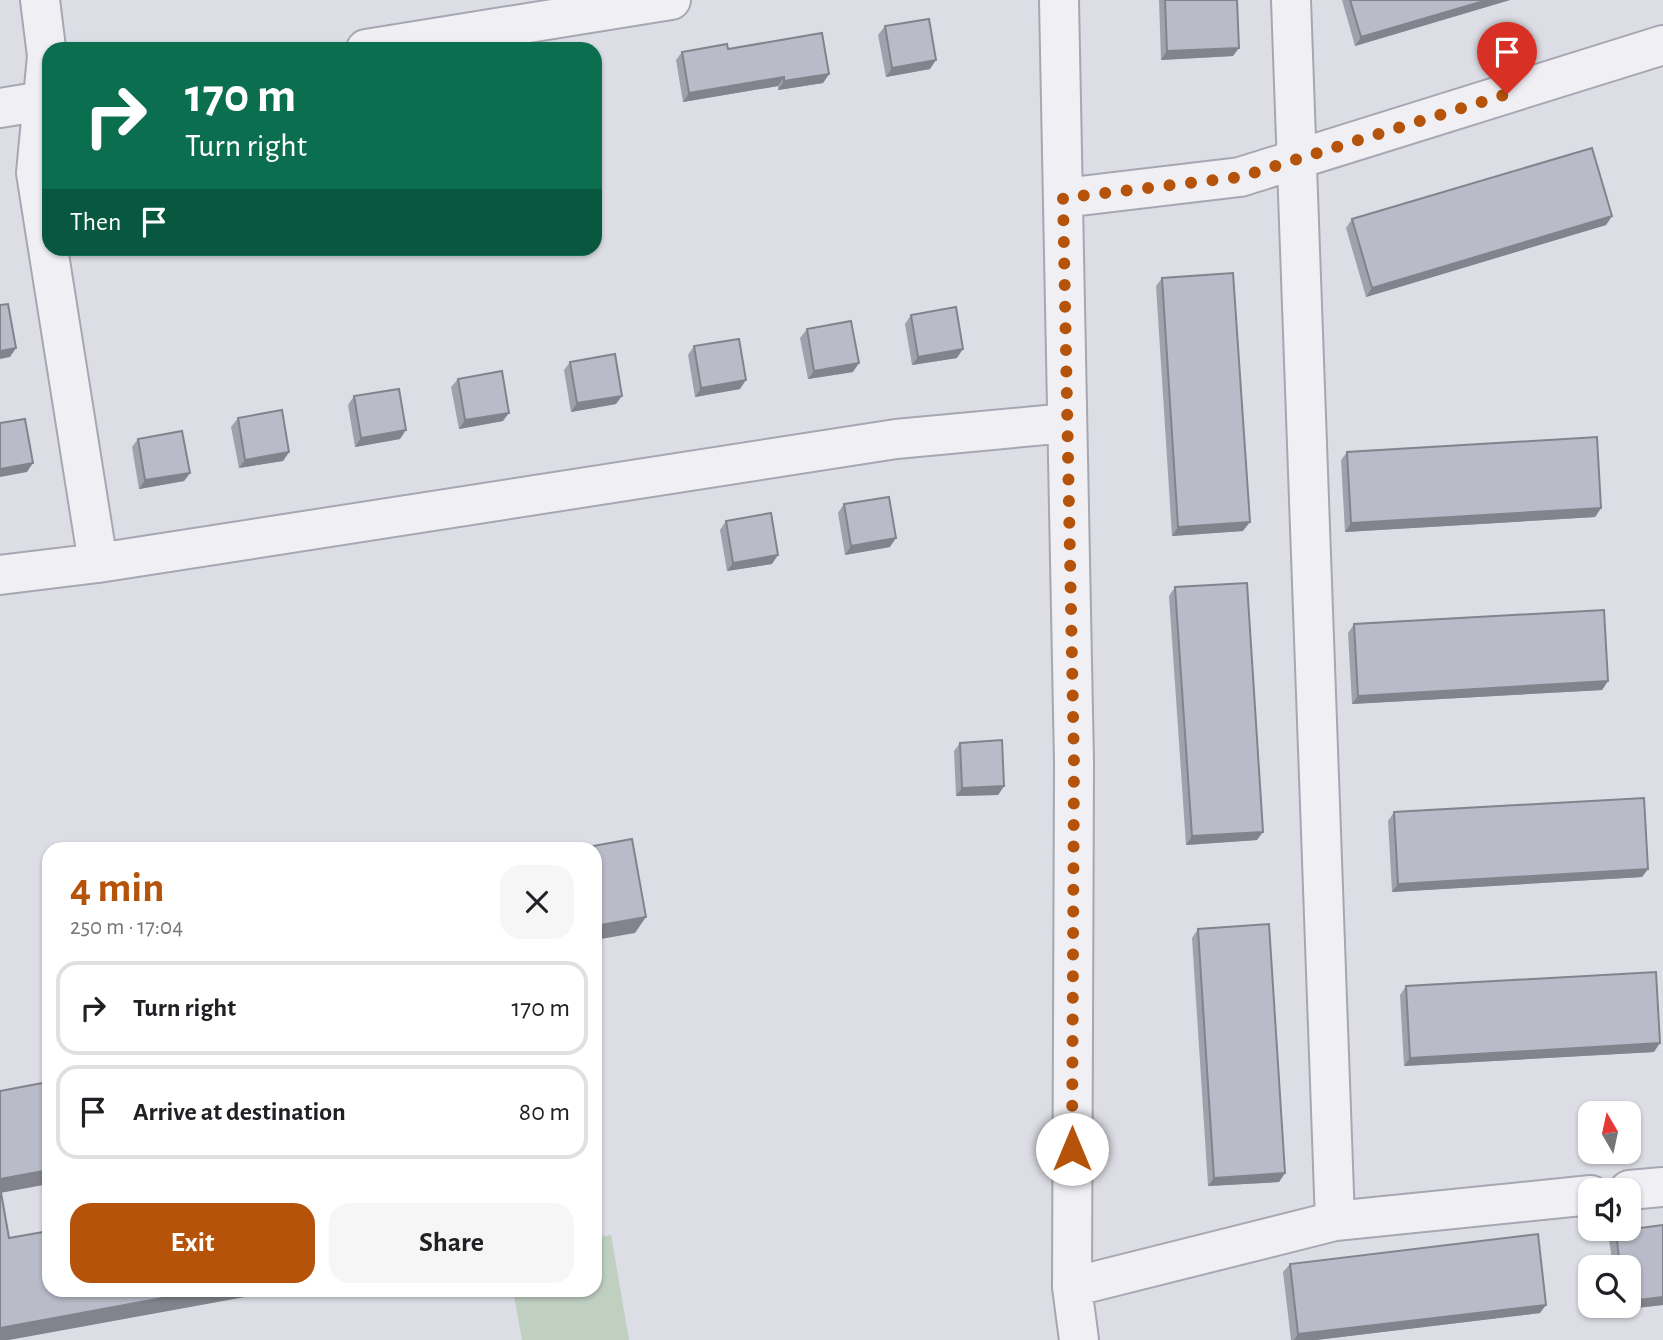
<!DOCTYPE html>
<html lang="en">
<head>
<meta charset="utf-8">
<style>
	:root { --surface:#fff; --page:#f6f6f6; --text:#202124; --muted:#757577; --line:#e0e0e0; --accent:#b45309 }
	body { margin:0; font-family:"Alegreya Sans",sans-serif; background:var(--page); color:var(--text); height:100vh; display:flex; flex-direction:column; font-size:26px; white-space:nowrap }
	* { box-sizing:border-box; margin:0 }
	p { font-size:23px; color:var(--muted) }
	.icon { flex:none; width:38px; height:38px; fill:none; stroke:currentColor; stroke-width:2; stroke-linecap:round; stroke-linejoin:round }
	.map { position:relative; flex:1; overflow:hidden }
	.drawer { position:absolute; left:42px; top:842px; width:560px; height:455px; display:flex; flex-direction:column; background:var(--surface); border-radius:21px; box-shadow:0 2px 5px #0004 }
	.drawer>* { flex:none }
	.top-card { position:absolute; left:42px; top:42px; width:560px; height:214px; border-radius:21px; box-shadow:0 2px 5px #0004; background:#0b6e4f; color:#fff; overflow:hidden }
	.needle { width:46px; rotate:351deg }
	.tools { position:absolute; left:1578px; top:1101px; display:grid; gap:14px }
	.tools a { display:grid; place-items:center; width:63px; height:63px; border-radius:14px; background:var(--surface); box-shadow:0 2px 5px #0004; font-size:35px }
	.pin { position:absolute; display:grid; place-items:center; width:60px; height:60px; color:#fff; margin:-72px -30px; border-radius:50% 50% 50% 0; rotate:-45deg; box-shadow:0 0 7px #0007 }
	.pin .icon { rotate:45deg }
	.me { position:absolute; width:77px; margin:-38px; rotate:0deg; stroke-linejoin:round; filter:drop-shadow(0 0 5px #0008) }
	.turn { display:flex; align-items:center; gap:24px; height:147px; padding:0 28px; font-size:32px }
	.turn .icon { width:91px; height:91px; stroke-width:2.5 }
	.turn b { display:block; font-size:49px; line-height:60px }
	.then { display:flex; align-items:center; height:66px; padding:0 28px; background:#0003; gap:14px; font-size:26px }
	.round { display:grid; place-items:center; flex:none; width:74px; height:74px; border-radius:21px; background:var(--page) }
	.headline { display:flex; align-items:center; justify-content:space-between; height:119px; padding:0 28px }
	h1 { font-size:42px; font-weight:700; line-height:52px; color:var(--accent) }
	.action { display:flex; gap:14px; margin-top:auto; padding:14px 28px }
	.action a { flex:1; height:80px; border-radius:21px; background:var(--accent); color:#fff; font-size:28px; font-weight:700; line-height:80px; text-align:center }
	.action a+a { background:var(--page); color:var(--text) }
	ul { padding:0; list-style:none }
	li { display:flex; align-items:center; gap:21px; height:94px; margin:0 14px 10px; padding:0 14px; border:4px solid var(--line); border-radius:21px }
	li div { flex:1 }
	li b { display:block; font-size:26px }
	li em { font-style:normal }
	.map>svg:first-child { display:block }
</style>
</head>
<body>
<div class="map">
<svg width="1663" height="1340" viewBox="0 0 1663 1340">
	<rect width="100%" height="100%" fill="#dddde5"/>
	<path fill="#bfcfc0" d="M 611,1235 L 629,1340 L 522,1340 L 513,1290 L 595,1290 L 595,1238 Z"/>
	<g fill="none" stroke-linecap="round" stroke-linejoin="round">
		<defs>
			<path id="minor" d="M 40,0 L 47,56 L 36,173 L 98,563
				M 1059,0 L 1074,763 L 1072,1287 L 1079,1340
				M 1291,0 L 1335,1221
				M 366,49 L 671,0
				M 0,108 L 49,100
				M 1063,198 L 1240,177 L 1663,45
				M 0,575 L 98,563 L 896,439 L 1067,423
				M 1629,1190 L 1663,1187
				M 1072,1287 L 1335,1221 L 1591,1195"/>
		</defs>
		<use href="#minor" stroke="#a7a7b2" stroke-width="42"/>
		<use href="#minor" stroke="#efeff4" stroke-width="38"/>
	</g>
	<path fill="#a0a1ac" d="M 1159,0 L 1237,0 L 1233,56 L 1161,60 Z
		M 1342,0 L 1510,0 L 1355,46 Z
		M 885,26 L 930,69 L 886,77 L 878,35 Z
		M 728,49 L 829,74 L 823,83 L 778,90 L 778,86 L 683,102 L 676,60 L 682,52 Z
		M 1612,216 L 1606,225 L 1366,297 L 1346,228 L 1352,219 Z
		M 1162,278 L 1243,531 L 1172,536 L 1156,286 Z
		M 911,315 L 957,358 L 912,365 L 905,324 Z
		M 807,329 L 853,372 L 808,379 L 800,338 Z
		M 694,346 L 740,389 L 695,397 L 688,355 Z
		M 570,362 L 616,404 L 571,412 L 564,370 Z
		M 458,379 L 503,421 L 459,429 L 451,387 Z
		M 354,396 L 400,439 L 355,447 L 348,405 Z
		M 238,418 L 289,452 L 283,461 L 239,468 L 231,427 Z
		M 138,439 L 190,473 L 184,481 L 139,489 L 132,447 Z
		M 1347,452 L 1601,508 L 1595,517 L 1345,532 L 1341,460 Z
		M 844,504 L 890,547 L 845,555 L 838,513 Z
		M 726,521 L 772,564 L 727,571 L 720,530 Z
		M 1175,587 L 1257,840 L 1186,845 L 1169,596 Z
		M 1354,624 L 1608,681 L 1602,690 L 1352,704 L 1348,633 Z
		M 960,743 L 1004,786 L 998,795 L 956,796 L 954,751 Z
		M 1394,812 L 1648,869 L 1642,877 L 1392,892 L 1388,821 Z
		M 1198,929 L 1285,1173 L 1279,1182 L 1208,1186 L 1192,938 Z
		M 1406,986 L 1654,1052 L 1404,1066 L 1400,995 Z
		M 1663,1225 L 1663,1305 L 1618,1310 L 1617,1306 L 1629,1306 L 1629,1267 L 1613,1267 L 1609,1239 L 1616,1231 Z
		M 1290,1264 L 1540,1313 L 1316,1340 L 1291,1340 L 1283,1272 Z"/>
	<path fill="#82838c" d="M 1487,0 L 1510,0 L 1355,46 L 1361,37 Z
		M 1239,48 L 1233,56 L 1161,60 L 1167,51 Z
		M 936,60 L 930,69 L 886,77 L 892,68 Z
		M 829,74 L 823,83 L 778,90 L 784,81 Z
		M 784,77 L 778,86 L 683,102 L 689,93 Z
		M 1612,216 L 1606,225 L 1366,297 L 1372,288 Z
		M 16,348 L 10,357 L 0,359 L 0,351 Z
		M 963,349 L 957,358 L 912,365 L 918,357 Z
		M 859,363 L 853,372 L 808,379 L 814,371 Z
		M 746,380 L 740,389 L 695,397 L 701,388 Z
		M 622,396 L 616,404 L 571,412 L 577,403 Z
		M 509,413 L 503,421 L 459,429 L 465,420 Z
		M 406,430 L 400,439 L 355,447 L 361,438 Z
		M 289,452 L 283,461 L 239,468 L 245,460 Z
		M 33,463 L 27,472 L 0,477 L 0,469 Z
		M 190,473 L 184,481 L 139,489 L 145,480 Z
		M 1601,508 L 1595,517 L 1345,532 L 1351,523 Z
		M 1250,522 L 1243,531 L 1172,536 L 1178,527 Z
		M 896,538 L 890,547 L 845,555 L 851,546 Z
		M 778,555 L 772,564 L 727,571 L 733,563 Z
		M 1608,681 L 1602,690 L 1352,704 L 1358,696 Z
		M 1004,786 L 998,795 L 956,796 L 962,788 Z
		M 1263,832 L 1257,840 L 1186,845 L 1192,836 Z
		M 1648,869 L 1642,877 L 1392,892 L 1398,884 Z
		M 646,917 L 635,933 L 595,940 L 595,926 Z
		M 1660,1043 L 1654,1052 L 1404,1066 L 1410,1058 Z
		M 49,1170 L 49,1184 L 0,1193 L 0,1179 Z
		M 1285,1173 L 1279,1182 L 1208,1186 L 1214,1178 Z
		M 206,1290 L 284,1290 L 9,1340 L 0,1340 L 0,1328 Z
		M 1663,1297 L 1663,1305 L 1618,1310 L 1621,1306 L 1629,1306 L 1629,1301 Z
		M 1546,1305 L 1540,1313 L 1316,1340 L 1294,1340 L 1298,1334 Z"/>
	<path fill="#babbc8" stroke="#82838c" stroke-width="2" d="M 1165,0 L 1237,0 L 1239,48 L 1167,51 Z
		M 1350,0 L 1487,0 L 1361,37 Z
		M 929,19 L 936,60 L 892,68 L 885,26 Z
		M 822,33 L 829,74 L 784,81 L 784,77 L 689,93 L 682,52 L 727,44 L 728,49 Z
		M 595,84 L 598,104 L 595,105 Z
		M 1592,148 L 1612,216 L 1372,288 L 1352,219 Z
		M 1233,273 L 1250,522 L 1178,527 L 1162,278 Z
		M 8,304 L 16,348 L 0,351 L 0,305 Z
		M 956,307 L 963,349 L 918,357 L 911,315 Z
		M 851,321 L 859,363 L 814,371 L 807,329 Z
		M 739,339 L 746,380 L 701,388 L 694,346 Z
		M 615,354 L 622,396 L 577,403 L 570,362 Z
		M 502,371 L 509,413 L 465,420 L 458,379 Z
		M 399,389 L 406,430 L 361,438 L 354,396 Z
		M 282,410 L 289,452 L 245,460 L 238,418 Z
		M 25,419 L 33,463 L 0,469 L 0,423 Z
		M 182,431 L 190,473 L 145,480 L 138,439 Z
		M 1597,437 L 1601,508 L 1351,523 L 1347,452 Z
		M 889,497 L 896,538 L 851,546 L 844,504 Z
		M 771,513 L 778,555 L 733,563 L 726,521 Z
		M 1247,583 L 1263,832 L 1192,836 L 1175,587 Z
		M 1604,610 L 1608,681 L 1358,696 L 1354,624 Z
		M 1002,740 L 1004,786 L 962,788 L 960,743 Z
		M 1644,798 L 1648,869 L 1398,884 L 1394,812 Z
		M 632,839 L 646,917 L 595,926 L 595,849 L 577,849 Z
		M 1269,924 L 1285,1173 L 1214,1178 L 1198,929 Z
		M 1656,972 L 1660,1043 L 1410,1058 L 1406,986 Z
		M 48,1082 L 49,1088 L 49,1170 L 0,1179 L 0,1091 Z
		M 0,1187 L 9,1238 L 49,1231 L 49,1290 L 206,1290 L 0,1328 Z
		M 1663,1225 L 1663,1297 L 1629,1301 L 1629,1267 L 1620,1267 L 1616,1231 Z
		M 1538,1234 L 1546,1305 L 1298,1334 L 1290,1264 Z"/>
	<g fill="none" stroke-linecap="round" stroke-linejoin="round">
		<path stroke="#b45309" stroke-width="12" stroke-dasharray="0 21.6" d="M 1072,1149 L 1074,763 L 1063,198 L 1240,177 L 1507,94"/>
	</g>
</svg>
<div class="tools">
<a><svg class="needle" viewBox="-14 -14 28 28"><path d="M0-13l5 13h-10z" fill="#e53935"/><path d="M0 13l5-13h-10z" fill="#757577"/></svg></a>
<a><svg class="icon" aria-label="sound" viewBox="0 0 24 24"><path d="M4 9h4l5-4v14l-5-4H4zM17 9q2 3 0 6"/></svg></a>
<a><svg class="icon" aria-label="search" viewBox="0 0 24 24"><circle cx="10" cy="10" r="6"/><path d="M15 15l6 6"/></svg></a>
</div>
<div class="pin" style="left:1507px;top:94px;background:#d93025"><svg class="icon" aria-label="arrive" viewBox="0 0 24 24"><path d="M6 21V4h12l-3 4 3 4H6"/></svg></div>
<svg class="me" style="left:1072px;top:1149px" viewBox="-20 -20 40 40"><circle r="19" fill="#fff"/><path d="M0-13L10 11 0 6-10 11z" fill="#b45309"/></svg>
<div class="top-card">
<div class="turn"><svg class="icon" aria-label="right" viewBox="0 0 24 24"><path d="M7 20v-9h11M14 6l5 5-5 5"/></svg><div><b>170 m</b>Turn right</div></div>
<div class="then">Then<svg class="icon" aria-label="arrive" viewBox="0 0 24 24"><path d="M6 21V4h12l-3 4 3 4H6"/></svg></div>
</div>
<section class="drawer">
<div class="headline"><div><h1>4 min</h1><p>250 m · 17:04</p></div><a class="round"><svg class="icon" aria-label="close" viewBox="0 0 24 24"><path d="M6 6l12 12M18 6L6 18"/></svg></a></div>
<ul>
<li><svg class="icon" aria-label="right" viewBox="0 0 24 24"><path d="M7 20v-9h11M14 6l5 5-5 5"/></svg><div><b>Turn right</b></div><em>170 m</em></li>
<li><svg class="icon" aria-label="arrive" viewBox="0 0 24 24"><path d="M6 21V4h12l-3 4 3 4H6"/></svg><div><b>Arrive at destination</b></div><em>80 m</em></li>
</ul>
<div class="action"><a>Exit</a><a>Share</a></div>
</section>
</div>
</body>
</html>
